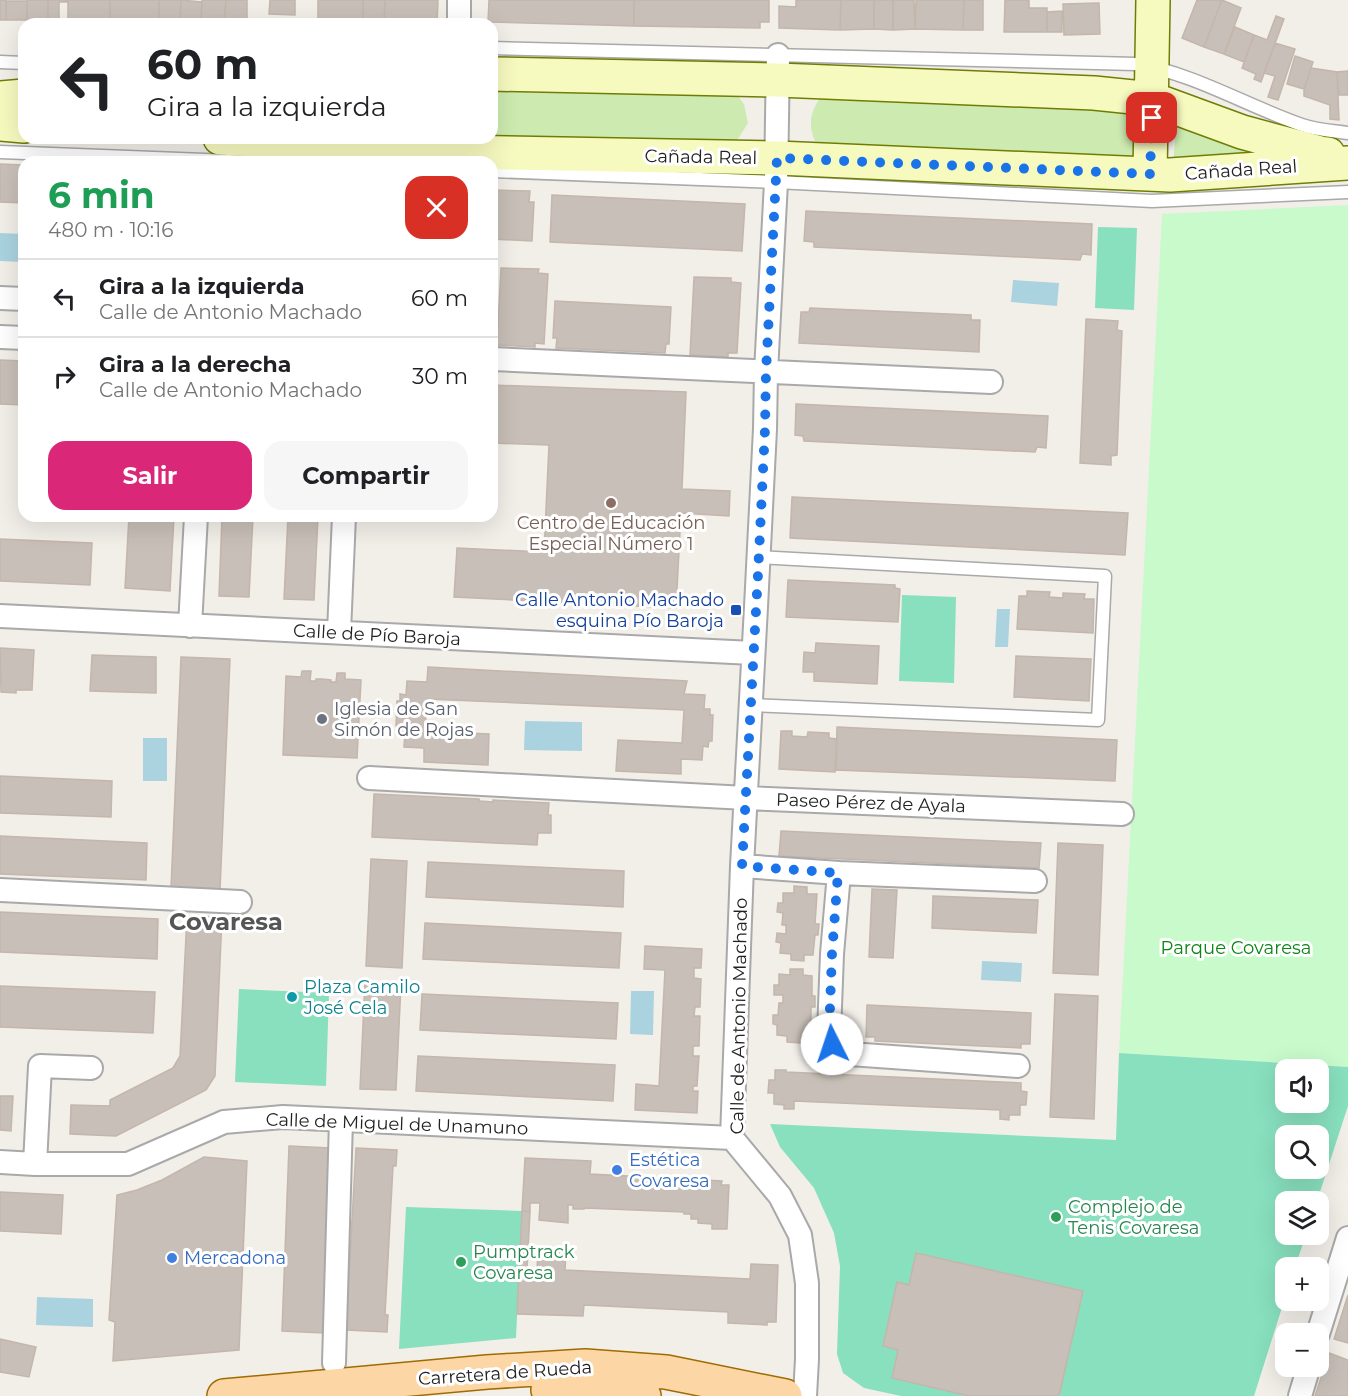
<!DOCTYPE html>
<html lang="es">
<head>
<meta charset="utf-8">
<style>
	:root { --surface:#fff; --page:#f6f6f6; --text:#202124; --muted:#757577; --line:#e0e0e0; --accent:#db2777 }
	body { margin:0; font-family:Montserrat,sans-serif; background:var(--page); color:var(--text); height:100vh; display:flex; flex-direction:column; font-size:22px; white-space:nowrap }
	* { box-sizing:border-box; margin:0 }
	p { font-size:20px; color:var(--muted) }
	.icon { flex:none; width:33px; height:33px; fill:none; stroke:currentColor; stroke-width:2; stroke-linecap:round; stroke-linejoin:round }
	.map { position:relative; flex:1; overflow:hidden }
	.drawer { position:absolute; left:18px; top:156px; width:480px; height:366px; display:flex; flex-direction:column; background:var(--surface); border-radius:18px; box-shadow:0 6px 24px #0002 }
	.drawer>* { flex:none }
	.top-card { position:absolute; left:18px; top:18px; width:480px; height:126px; border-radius:18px; box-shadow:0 6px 24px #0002; background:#fff; color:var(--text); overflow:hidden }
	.tools { position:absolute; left:1275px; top:1059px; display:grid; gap:12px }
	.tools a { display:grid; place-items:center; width:54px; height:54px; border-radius:12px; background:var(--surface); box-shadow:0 6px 24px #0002; font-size:30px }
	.pin { position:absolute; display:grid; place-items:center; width:51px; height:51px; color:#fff; margin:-26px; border-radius:12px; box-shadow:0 3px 9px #0006 }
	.me { position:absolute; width:66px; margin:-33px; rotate:356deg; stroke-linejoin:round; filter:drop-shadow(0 0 4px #0008) }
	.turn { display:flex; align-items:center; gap:21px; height:126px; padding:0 30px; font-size:27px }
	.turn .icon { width:78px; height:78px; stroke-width:2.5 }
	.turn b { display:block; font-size:42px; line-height:51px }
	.round { display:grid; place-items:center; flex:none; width:63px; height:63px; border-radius:18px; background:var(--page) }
	.overview { display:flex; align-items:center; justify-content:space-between; height:102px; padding:0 30px }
	h1 { font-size:36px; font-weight:700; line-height:45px; color:#1e9e55 }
	.button { display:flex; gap:12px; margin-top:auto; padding:12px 30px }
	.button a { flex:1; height:69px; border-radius:18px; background:var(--accent); color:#fff; font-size:24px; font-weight:700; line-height:69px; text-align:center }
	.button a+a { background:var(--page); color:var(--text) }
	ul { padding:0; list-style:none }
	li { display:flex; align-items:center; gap:18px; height:78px; padding:0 30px; border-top:2px solid var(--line) }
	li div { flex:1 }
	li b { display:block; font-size:22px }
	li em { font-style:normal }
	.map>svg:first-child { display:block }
</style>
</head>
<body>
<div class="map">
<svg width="1348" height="1396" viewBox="0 0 1348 1396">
	<rect width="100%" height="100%" fill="#f2efe9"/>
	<path fill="#cdebb0" d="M 492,77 L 737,95 L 744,104 L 748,123 L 738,139 L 730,144 L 492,138 Z
		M 823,95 L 1138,102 L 1136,165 L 820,148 C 806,131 809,110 823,95 Z
		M 1177,114 L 1328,157 L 1173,165 Z"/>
	<path fill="#c8facc" d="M 1348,205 L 1348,1067 L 1119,1053 L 1162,214 Z"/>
	<path fill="#88e0be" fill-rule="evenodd" d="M 1098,227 L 1137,228 L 1134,310 L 1095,308 Z
		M 902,595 L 956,597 L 954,683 L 899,681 Z
		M 239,989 L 329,993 L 326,1086 L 235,1082 Z
		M 1119,1053 L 1348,1067 L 1348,1106 L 1317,1201 L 1286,1202 L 1286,1234 L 1306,1235 L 1295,1267 L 1286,1268 L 1285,1298 L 1254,1396 L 901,1396 L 864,1388 L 843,1373 L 837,1354 L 840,1266 L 834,1233 L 814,1188 L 780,1147 L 770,1124 L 1116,1140 ZM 1286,1070 L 1318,1070 L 1318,1102 L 1286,1102 ZM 1286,1136 L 1318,1136 L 1318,1168 L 1286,1168 Z
		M 406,1207 L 522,1211 L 516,1338 L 399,1349 Z"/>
	<path fill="#aad3df" d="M 0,233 L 24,234 L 24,262 L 0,261 Z
		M 1013,280 L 1059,283 L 1057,306 L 1011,302 Z
		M 997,609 L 1010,609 L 1008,647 L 995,647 Z
		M 525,721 L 582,722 L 582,751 L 524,750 Z
		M 143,738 L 167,738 L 167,781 L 143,781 Z
		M 982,961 L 1022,963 L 1021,982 L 981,980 Z
		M 631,991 L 654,991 L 653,1035 L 630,1034 Z
		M 37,1297 L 93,1299 L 93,1327 L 36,1325 Z"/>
	<path fill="#c7bfb8" stroke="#c4b6ab" stroke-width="1.5" d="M 0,0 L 6,0 L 6,20 L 0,20 Z
		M 27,0 L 48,0 L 48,21 L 27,20 Z
		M 48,0 L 68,0 L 68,2 L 59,2 L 59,21 L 48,21 Z
		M 68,0 L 110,0 L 110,19 L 68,19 Z
		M 110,0 L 159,0 L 159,21 L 110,22 Z
		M 159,0 L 181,0 L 180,22 L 169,22 L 168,24 L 159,24 Z
		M 181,0 L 202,2 L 201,24 L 180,22 Z
		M 202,0 L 226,0 L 224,23 L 201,24 Z
		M 226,0 L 247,0 L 247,23 L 224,24 Z
		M 270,0 L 295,0 L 295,15 L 269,14 Z
		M 318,0 L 363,0 L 363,24 L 318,24 Z
		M 363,0 L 385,0 L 384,24 L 368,24 L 368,22 L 363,21 Z
		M 385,0 L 438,0 L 437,24 L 384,23 Z
		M 489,0 L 634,0 L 634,26 L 488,22 Z
		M 634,0 L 769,0 L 769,22 L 760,22 L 760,28 L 634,26 Z
		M 796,0 L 841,0 L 840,30 L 779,28 L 779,6 L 796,7 Z
		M 841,0 L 874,0 L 874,29 L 840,30 Z
		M 874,0 L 893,0 L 893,30 L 874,29 Z
		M 893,0 L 914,0 L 915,29 L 893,30 Z
		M 916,0 L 964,0 L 963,30 L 915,29 Z
		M 964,0 L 983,0 L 983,30 L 963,30 Z
		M 1005,0 L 1029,0 L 1029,8 L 1047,8 L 1047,32 L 1004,32 Z
		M 1197,0 L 1222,0 L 1204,47 L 1182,38 Z
		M 1222,0 L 1241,8 L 1224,54 L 1204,47 Z
		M 6,1 L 27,1 L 27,20 L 6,20 Z
		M 1099,3 L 1100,34 L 1064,35 L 1063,4 Z
		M 1062,11 L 1062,32 L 1047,32 L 1047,12 Z
		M 1276,16 L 1284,19 L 1261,82 L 1254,79 L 1256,74 L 1242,68 L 1254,35 L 1267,40 Z
		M 1235,27 L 1254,35 L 1244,62 L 1224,54 Z
		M 1275,43 L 1295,49 L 1278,100 L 1268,97 L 1275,76 L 1264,73 Z
		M 1295,56 L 1313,62 L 1304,89 L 1287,84 Z
		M 1311,68 L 1337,72 L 1339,120 L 1330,119 L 1330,105 L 1304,96 L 1304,89 Z
		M 1348,71 L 1348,95 L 1339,95 L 1337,72 Z
		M 0,164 L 24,165 L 24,203 L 0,202 Z
		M 492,190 L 530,191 L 529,202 L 534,202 L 532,241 L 492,239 Z
		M 552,195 L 745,204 L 742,251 L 550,242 Z
		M 806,211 L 1092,224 L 1091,255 L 1082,254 L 1080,260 L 814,247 L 814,242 L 804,241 Z
		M 501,268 L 539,269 L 538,273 L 548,274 L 544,344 L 535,343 L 535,347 L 497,345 Z
		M 694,277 L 731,278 L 731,282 L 741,283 L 737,353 L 728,353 L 728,357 L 690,355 Z
		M 555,301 L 671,307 L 669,344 L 666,344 L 665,353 L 556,348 L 557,338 L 553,338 Z
		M 810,308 L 971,315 L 971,320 L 980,320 L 979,352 L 799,343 L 801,312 L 809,312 Z
		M 1086,319 L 1118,321 L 1117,330 L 1122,331 L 1117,455 L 1111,456 L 1111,465 L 1080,463 Z
		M 0,360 L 24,361 L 24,405 L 0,404 Z
		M 492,385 L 686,392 L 682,489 L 730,491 L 729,516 L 681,513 L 676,608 L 454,597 L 457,548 L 544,552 L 549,445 L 492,443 Z
		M 796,404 L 1048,416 L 1046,448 L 1037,447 L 1035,452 L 804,441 L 803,436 L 795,435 Z
		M 792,497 L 1128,513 L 1125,555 L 790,538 Z
		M 129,516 L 174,516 L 170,591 L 125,588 Z
		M 222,516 L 253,516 L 249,597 L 219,596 Z
		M 288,516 L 318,516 L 314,600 L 284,599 Z
		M 0,539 L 92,543 L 90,585 L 0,581 Z
		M 788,580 L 895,585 L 895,588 L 900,589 L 898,622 L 786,617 Z
		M 1027,591 L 1050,592 L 1049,597 L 1063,598 L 1063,593 L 1085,594 L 1084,599 L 1094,599 L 1093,633 L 1017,629 L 1019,596 L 1027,596 Z
		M 816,643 L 879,646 L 877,684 L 814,681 L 814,672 L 803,672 L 804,652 L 815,653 Z
		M 0,648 L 34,650 L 32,690 L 16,690 L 16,693 L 1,692 Z
		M 92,655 L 156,657 L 156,693 L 90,691 Z
		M 1016,656 L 1091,659 L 1089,701 L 1014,697 Z
		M 181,657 L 230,659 L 220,890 L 171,888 Z
		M 428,667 L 687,681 L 684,694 L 705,695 L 704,709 L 710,709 L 710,715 L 713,715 L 712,741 L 709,741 L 708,747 L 703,746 L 702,760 L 681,759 L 681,774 L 616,771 L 618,740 L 682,743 L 684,710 L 427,699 L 425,731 L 489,734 L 488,765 L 424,762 L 424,748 L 404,747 L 405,733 L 399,733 L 399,727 L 396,726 L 397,701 L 400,701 L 400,694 L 406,695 L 407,681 L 427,682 Z
		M 302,671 L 311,671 L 310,681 L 316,681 L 316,679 L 322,679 L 331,680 L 331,682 L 336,682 L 337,673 L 345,673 L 345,679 L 361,680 L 357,758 L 283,755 L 286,676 L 301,677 Z
		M 837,727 L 1117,740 L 1115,781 L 836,770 Z
		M 781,731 L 792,731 L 792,736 L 807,737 L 808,732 L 829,733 L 829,738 L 837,739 L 835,772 L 779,769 Z
		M 0,776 L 112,781 L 111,817 L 0,813 Z
		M 374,794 L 479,799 L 480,801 L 493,802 L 493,800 L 549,803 L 548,815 L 551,815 L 551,833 L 538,833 L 537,845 L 372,837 Z
		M 781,831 L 1041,843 L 1039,868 L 779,856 Z
		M 0,836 L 147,843 L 146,880 L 0,874 Z
		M 1058,843 L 1103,845 L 1098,975 L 1053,973 Z
		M 371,859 L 407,861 L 402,968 L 366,966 Z
		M 428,862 L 624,871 L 623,907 L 426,897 Z
		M 794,886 L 807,887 L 807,894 L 817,894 L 815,924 L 819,924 L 818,935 L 815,935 L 813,955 L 804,955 L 804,961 L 791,960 L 791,954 L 780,953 L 781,943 L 776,942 L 777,933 L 786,934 L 786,925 L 782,925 L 783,913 L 777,912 L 778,903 L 783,903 L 783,893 L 794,893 Z
		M 872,889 L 897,890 L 893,958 L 869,957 Z
		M 933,896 L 1038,900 L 1036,933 L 932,928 Z
		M 0,912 L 158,919 L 157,959 L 0,952 Z
		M 187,916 L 222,917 L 215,1076 L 206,1090 L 116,1136 L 70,1134 L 71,1105 L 110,1106 L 110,1100 L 173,1068 L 180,1056 Z
		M 425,923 L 621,933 L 619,968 L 423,959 Z
		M 645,946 L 702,949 L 701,968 L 694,968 L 694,978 L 701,979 L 700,1007 L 695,1007 L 694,1016 L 700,1016 L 699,1046 L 693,1046 L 693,1056 L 699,1056 L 697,1086 L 693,1086 L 693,1091 L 698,1091 L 697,1113 L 635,1110 L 636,1084 L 659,1086 L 665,970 L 644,969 Z
		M 790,969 L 803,969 L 803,975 L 812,976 L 812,996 L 815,996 L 815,1007 L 811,1007 L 811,1037 L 801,1036 L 800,1043 L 787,1042 L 787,1036 L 777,1035 L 777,1025 L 773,1024 L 773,1015 L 778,1015 L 779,1003 L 783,1003 L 783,995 L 774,995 L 774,985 L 779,985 L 779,974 L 790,975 Z
		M 365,982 L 401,984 L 396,1090 L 360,1089 Z
		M 0,986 L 155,992 L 153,1033 L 0,1027 Z
		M 422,994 L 618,1003 L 616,1039 L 420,1030 Z
		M 1055,994 L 1098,996 L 1094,1119 L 1050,1117 Z
		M 867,1005 L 1031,1013 L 1030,1044 L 1021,1044 L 1021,1048 L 875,1041 L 875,1037 L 866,1037 Z
		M 418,1056 L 615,1065 L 613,1101 L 416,1091 Z
		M 775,1070 L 786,1070 L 786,1072 L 1021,1083 L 1021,1091 L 1027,1092 L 1026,1105 L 1020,1105 L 1020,1115 L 1009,1115 L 1009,1120 L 1000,1119 L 1000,1110 L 794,1101 L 794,1109 L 784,1109 L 784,1105 L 774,1104 L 774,1093 L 768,1093 L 769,1080 L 775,1080 Z
		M 0,1096 L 13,1096 L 11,1131 L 0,1130 Z
		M 289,1146 L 330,1148 L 323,1333 L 282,1331 Z
		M 356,1148 L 397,1150 L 396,1166 L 393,1166 L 385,1315 L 388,1315 L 387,1332 L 346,1330 Z
		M 204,1157 L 247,1161 L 239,1350 L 113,1361 L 115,1322 L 109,1320 L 117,1195 L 137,1190 L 162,1180 Z
		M 525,1158 L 591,1161 L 590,1174 L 722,1181 L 721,1185 L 729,1185 L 727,1229 L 712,1229 L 712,1224 L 698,1223 L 698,1219 L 691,1219 L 691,1214 L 684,1214 L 684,1212 L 584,1208 L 584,1209 L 573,1209 L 573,1205 L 568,1205 L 568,1223 L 539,1220 L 540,1203 L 530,1203 L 530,1212 L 522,1211 Z
		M 0,1192 L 63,1195 L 61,1234 L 0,1231 Z
		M 522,1211 L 530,1212 L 527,1269 L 537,1269 L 538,1252 L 553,1253 L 553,1251 L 566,1252 L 565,1270 L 750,1279 L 751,1264 L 778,1265 L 776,1322 L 767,1322 L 767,1325 L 728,1323 L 728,1312 L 584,1305 L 583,1316 L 517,1314 Z
		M 916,1253 L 1083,1291 L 1059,1396 L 969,1396 L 892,1378 L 898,1350 L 883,1346 L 897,1282 L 909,1285 Z
		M 1348,1295 L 1348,1343 L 1334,1339 Z
		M 0,1339 L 36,1347 L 29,1377 L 0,1372 Z
		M 1329,1353 L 1348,1360 L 1348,1396 L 1315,1396 Z"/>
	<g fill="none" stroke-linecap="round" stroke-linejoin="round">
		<defs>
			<path id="lane" d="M 492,48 L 1136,64 C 1193,73 1247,106 1302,125 C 1316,130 1333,131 1348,133
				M 0,62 L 24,63
				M 0,152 L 259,162
				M 492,171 L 776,182 L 1152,201 L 1348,192
				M 750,705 L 1098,720 L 1105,576 L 758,557"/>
			<path id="street" d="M 459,24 L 459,0
				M 778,55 L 776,182 L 766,372 L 765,429 L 756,607 L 742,866 L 732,1138 L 780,1196 L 800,1235 L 807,1283 L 807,1359 L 805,1396
				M 0,298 L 24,299
				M 0,337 L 24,338
				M 492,359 L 991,382
				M 0,616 L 753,653
				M 190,626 L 196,516
				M 339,632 L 344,516
				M 369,778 L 746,798 L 1122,814
				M 742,866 L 839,873 L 1035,881
				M 839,873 L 832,954 L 829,1033 L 832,1044 L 836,1053 L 1018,1066
				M 0,890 L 240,902
				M 0,1162 L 35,1164 L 128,1164 L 224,1122 L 283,1117 L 732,1138
				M 35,1164 L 40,1066 L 91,1068
				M 1318,1334 L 1348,1238
				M 334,1363 L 341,1120
				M 1300,1396 L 1309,1366"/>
			<path id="secondary" d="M 492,74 L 778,80 L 1094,93 L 1152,99 L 1242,132 L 1320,153 L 1328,154
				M 0,98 L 24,96
				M 0,124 L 24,126
				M 220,138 L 450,152 L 777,158 L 1170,175 L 1348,163
				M 1150,174 L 1153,0"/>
			<path id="primary" d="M 548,1390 L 583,1389 L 644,1396
				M 224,1396 L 487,1372 L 585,1366 L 666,1372 L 785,1396"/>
		</defs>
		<use href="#lane" stroke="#a9a9a9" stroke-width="15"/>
		<use href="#street" stroke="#a9a9a9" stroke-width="26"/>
		<use href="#secondary" stroke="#707d05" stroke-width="36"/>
		<use href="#primary" stroke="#a06b00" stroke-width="36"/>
		<use href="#lane" stroke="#fff" stroke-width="12"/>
		<use href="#street" stroke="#fff" stroke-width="22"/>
		<use href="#secondary" stroke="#f7fabf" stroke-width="33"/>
		<use href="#primary" stroke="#fcd6a4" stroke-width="33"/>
	</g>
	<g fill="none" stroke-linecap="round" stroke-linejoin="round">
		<path stroke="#1a73e8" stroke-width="10" stroke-dasharray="0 18" d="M 832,1044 L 829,1033 L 832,954 L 838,873 L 742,866 L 758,574 L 765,429 L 766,372 L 777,158 L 1150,174 L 1152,118"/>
	</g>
	<circle fill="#8d6e63" stroke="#fff" stroke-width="2" cx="611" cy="503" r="6"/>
	<rect fill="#1a4fb4" stroke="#fff" stroke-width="2" x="730" y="604" width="12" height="12" rx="3"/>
	<circle fill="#6b7280" stroke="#fff" stroke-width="2" cx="322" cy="719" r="6"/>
	<circle fill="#0f9aa8" stroke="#fff" stroke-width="2" cx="292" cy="997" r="6"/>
	<g fill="#3f7fe0" stroke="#fff" stroke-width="2">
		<circle cx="617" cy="1170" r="6"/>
		<circle cx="172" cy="1258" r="6"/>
	</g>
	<g fill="#2e9e5b" stroke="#fff" stroke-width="2">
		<circle cx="1056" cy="1217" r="6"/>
		<circle cx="461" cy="1262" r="6"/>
	</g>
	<g text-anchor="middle" stroke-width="6" stroke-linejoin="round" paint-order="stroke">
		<g font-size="18" fill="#222" stroke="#fff">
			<text transform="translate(701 157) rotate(1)" y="6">Cañada Real</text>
			<text transform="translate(1241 170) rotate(-4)" y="6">Cañada Real</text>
			<text transform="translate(377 635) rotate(3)" y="6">Calle de Pío Baroja</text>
			<text transform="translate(871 803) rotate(2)" y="6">Paseo Pérez de Ayala</text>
			<text transform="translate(739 1016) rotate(-89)" y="6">Calle de Antonio Machado</text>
			<text transform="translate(397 1124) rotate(2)" y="6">Calle de Miguel de Unamuno</text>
			<text transform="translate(505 1373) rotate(-4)" y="6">Carretera de Rueda</text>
		</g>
		<g font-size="18" fill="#785e54" stroke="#fff">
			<text x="611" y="529">Centro de Educación<tspan x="611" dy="21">Especial Número 1</tspan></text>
		</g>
		<g font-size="18" fill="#164399" stroke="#fff" text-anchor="end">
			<text x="724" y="606">Calle Antonio Machado<tspan x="724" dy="21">esquina Pío Baroja</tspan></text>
		</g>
		<g font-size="18" fill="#5b616d" stroke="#fff" text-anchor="start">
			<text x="334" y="715">Iglesia de San<tspan x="334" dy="21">Simón de Rojas</tspan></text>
		</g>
		<g font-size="18" fill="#0c8416" stroke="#fff">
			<text x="1236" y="954">Parque Covaresa</text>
		</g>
		<g font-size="18" fill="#0d838f" stroke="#fff" text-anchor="start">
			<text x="304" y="993">Plaza Camilo<tspan x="304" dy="21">José Cela</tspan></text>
		</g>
		<g font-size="18" fill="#366cbe" stroke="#fff" text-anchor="start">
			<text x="629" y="1166">Estética<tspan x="629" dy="21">Covaresa</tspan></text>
			<text x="184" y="1264">Mercadona</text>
		</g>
		<g font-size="18" fill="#27864d" stroke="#fff" text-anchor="start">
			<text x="1068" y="1213">Complejo de<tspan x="1068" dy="21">Tenis Covaresa</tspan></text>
			<text x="473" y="1258">Pumptrack<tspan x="473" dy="21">Covaresa</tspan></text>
		</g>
		<g font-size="24" font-weight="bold" fill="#555" stroke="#fff">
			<text x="226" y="930">Covaresa</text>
		</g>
	</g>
</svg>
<div class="tools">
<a><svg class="icon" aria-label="sound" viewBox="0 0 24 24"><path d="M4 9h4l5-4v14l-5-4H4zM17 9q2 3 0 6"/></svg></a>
<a><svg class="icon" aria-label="search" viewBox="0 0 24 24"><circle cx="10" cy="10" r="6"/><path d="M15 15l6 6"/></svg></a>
<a><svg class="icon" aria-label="layers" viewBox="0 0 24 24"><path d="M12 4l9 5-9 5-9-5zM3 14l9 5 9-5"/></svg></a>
<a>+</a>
<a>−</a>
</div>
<div class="pin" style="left:1152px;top:118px;background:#d93025"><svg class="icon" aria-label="arrive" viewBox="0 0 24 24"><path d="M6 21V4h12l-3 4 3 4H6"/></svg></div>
<svg class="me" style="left:832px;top:1044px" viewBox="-20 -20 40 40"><circle r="19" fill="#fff"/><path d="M0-13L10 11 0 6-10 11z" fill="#1a73e8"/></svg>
<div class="top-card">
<div class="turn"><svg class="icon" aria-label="left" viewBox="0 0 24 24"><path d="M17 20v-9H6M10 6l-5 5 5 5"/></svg><div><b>60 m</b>Gira a la izquierda</div></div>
</div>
<section class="drawer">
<div class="overview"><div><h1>6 min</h1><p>480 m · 10:16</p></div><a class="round" style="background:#d93025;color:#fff"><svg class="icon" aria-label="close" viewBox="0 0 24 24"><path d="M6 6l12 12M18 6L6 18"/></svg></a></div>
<ul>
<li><svg class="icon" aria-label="left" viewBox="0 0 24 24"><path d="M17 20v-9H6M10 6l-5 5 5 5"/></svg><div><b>Gira a la izquierda</b><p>Calle de Antonio Machado</p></div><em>60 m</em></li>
<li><svg class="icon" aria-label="right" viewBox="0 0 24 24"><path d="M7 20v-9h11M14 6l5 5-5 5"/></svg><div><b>Gira a la derecha</b><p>Calle de Antonio Machado</p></div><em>30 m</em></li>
</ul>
<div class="button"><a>Salir</a><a>Compartir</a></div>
</section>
</div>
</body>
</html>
